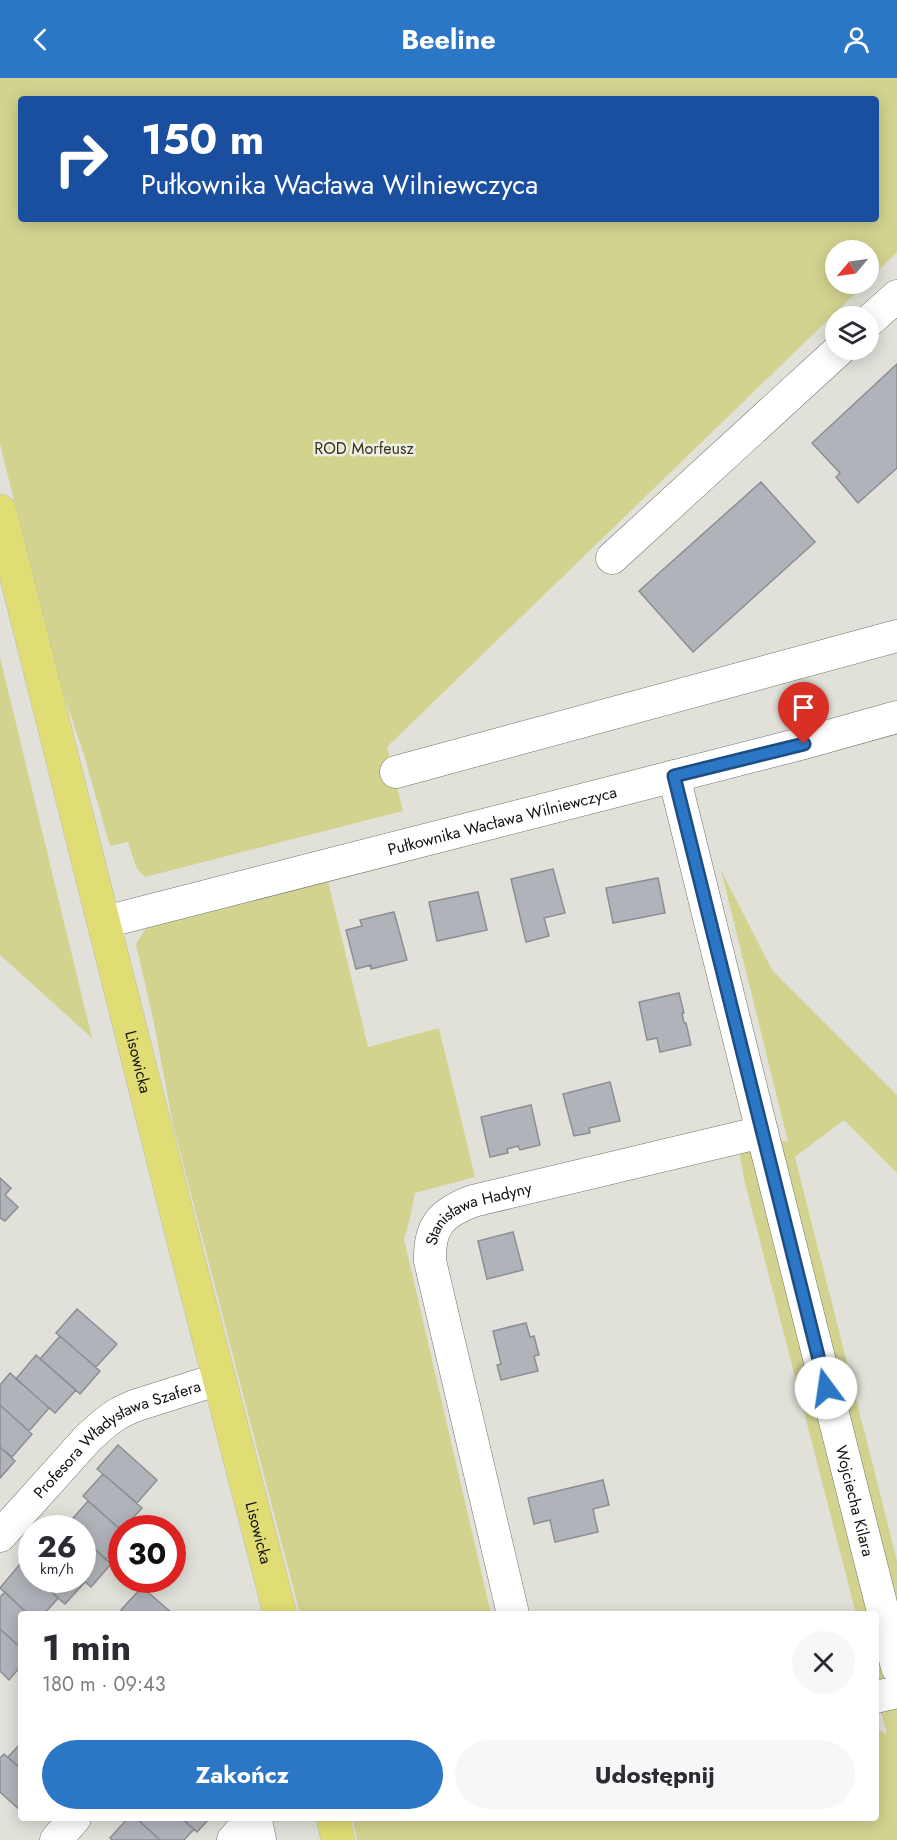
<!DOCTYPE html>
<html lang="pl">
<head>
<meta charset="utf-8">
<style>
	:root { --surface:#fff; --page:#f7f7f7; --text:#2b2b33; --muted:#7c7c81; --accent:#2c76c6 }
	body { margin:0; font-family:Jost,sans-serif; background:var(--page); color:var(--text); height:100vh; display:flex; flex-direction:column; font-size:22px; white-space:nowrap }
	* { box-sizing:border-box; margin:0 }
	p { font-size:20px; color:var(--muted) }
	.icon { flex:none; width:33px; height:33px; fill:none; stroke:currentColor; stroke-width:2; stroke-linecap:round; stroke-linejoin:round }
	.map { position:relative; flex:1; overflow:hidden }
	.panel { position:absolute; left:18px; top:1533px; width:861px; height:210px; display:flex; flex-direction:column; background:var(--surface); border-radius:6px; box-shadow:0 3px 15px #0003 }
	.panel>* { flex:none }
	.hud { position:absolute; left:18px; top:18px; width:861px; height:126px; border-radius:6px; box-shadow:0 3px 15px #0003; background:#1a4fa0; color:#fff; overflow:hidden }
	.needle { width:39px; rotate:241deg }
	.tools { position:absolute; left:825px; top:162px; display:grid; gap:12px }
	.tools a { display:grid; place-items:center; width:54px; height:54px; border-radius:50%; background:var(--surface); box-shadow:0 3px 15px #0003; font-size:30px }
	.speed { position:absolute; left:18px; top:1437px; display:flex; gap:12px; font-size:30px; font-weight:700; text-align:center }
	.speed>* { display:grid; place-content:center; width:78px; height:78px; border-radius:50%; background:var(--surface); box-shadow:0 3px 15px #0003; line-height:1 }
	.speed small { font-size:15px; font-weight:400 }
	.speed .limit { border:9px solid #d22; background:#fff; color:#111 }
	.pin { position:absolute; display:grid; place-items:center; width:51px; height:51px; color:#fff; margin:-62px -26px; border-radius:50% 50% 50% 0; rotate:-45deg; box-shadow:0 0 6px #0007 }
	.pin .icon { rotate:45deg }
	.me { position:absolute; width:66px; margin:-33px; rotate:346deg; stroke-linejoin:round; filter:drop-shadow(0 0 4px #0008) }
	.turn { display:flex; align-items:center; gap:21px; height:126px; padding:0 24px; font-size:27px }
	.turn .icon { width:78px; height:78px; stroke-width:2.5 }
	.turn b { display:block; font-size:42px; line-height:51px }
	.round { display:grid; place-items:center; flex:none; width:63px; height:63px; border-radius:32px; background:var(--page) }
	.summary { display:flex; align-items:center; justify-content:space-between; height:102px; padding:0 24px }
	h1 { font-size:36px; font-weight:700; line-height:45px }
	.primary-button { display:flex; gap:12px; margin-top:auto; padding:12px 24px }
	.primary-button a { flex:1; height:69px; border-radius:36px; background:var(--accent); color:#fff; font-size:24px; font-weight:700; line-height:69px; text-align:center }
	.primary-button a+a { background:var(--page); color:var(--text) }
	header { display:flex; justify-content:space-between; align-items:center; height:78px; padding:0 24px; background:var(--accent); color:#fff; font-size:27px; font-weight:700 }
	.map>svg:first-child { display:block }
</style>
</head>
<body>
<header><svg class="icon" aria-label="back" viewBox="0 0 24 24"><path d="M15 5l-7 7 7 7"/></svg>Beeline<svg class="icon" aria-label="person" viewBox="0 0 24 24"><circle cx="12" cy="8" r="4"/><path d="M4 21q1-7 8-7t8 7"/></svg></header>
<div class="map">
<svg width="897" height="1762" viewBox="0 0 897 1762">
	<rect width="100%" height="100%" fill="#e1e1da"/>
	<path fill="#d3d390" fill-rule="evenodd" d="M 0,0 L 897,0 L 897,174 L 869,202 L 868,172 L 836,172 L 836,206 L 865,206 L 387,669 L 403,733 L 145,799 L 137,791 L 128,764 L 110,768 L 84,677 L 59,603 L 0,366 ZM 21,21 L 876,21 L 876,141 L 21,141 Z
		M 0,579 L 92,960 L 0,877 Z
		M 721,792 L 772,892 L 897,1017 L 897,1095 L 844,1042 L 795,1079 L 897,1483 L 897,1762 L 357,1762 L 352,1740 L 876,1740 L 876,1650 L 887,1656 L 876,1615 L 876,1536 L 856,1536 L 744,1101 L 736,1054 L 788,1064 Z
		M 328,803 L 368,969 L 439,950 L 475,1099 L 415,1115 L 410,1140 L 404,1161 L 491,1536 L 300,1536 L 173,1047 L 154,945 L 136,866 L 148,847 Z"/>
	<path fill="#b0b4ba" stroke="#8b8f95" stroke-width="1.5" d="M 897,286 L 897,390 L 858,425 L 836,399 L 840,395 L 812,365 Z
		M 761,404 L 815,464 L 693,574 L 639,513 Z
		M 553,791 L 565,835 L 544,840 L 549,858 L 526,864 L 511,801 Z
		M 658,800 L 665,835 L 613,845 L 606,810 Z
		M 478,814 L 487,852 L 437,863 L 429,824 Z
		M 394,834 L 407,882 L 371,891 L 371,887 L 356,891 L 346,852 L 362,848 L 360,842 Z
		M 679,915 L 684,935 L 682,935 L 684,945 L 686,945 L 691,967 L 660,974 L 657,960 L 647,962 L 639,924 Z
		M 610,1004 L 620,1043 L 589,1050 L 590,1055 L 574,1058 L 563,1016 Z
		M 531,1027 L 540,1067 L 520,1072 L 518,1068 L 507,1071 L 508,1075 L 490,1079 L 481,1039 Z
		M 0,1100 L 11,1110 L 5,1117 L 18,1129 L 5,1143 L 0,1140 Z
		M 513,1154 L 523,1192 L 487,1201 L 478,1163 Z
		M 77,1231 L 117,1266 L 96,1289 L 56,1255 Z
		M 526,1245 L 530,1259 L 534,1258 L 539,1277 L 534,1278 L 538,1293 L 501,1302 L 497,1287 L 501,1286 L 493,1253 Z
		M 60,1258 L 100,1293 L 80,1316 L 40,1281 Z
		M 36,1277 L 76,1312 L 55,1335 L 16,1301 Z
		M 10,1295 L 49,1330 L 29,1353 L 0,1327 L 0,1307 Z
		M 0,1327 L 32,1356 L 12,1379 L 0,1369 Z
		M 118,1367 L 157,1402 L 137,1425 L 97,1391 Z
		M 0,1369 L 15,1383 L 0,1400 Z
		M 103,1396 L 142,1430 L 124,1450 L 122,1450 L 122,1453 L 83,1418 Z
		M 603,1402 L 609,1427 L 593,1431 L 598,1454 L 555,1464 L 550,1442 L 534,1446 L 528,1420 Z
		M 88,1423 L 122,1453 L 122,1464 L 106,1482 L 82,1459 L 82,1450 L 73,1450 L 68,1446 Z
		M 82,1459 L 111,1486 L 91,1509 L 82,1501 Z
		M 20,1486 L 32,1496 L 32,1502 L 38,1502 L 58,1520 L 44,1536 L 28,1536 L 0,1510 Z
		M 82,1501 L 85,1504 L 65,1526 L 38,1502 Z
		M 142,1509 L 173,1536 L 126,1536 L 121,1532 Z
		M 5,1514 L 28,1536 L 21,1536 L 21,1570 L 0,1551 L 0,1519 Z
		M 0,1551 L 21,1570 L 21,1588 L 9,1602 L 0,1593 Z
		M 21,1665 L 21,1691 L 8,1679 Z
		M 4,1676 L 21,1691 L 21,1733 L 0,1714 L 0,1680 Z
		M 128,1740 L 136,1740 L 160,1762 L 112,1762 L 110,1760 Z
		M 136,1740 L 181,1740 L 194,1751 L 184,1762 L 160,1762 Z
		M 181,1740 L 210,1740 L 197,1754 Z"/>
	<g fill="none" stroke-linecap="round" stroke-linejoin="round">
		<defs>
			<g id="minor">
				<path d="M 868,244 L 897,218"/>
				<path d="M 612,480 L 839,272"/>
				<path d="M 396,694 L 897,558"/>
				<path id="s1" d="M 674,698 L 762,1054 L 897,1589"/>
				<path id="s2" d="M 105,844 L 804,665 L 897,639"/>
				<path id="s3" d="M 0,1458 L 88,1360 L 106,1344 L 119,1335 L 134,1328 L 219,1301"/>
				<path id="s4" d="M 513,1536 L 430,1183 C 429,1148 441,1135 473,1123 L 762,1054"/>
				<path d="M 876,1619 L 897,1614"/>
				<path d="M 56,1762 L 75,1740"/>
				<path d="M 233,1762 L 249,1744 L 254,1743 L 257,1747 L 260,1762"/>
			</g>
			<g id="major">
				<path id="s5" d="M 0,433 L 188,1180 L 280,1536"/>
				<path d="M 333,1740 L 338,1762"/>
			</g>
		</defs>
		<use href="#minor" stroke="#72736c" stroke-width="33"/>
		<use href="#major" stroke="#bcbcbc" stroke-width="34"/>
		<use href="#minor" stroke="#fff" stroke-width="32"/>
		<use href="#major" stroke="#e0dd74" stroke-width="33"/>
	</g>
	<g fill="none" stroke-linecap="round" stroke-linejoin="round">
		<defs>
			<path id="route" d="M 804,666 L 674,698 L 826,1310"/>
		</defs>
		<use href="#route" stroke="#1d4d81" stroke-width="15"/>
		<use href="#route" stroke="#2c76c6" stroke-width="10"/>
	</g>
	<g text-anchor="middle" stroke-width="5" stroke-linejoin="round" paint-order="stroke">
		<g font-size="16" fill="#353515" stroke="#eeeee7">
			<text x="364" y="376">ROD Morfeusz</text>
		</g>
		<g font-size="16" fill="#11110f" stroke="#eeeee7">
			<text dy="6" stroke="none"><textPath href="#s2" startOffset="410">Pułkownika Wacława Wilniewczyca</textPath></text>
			<text dy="6" stroke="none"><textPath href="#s5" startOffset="568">Lisowicka</textPath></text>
			<text dy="6" stroke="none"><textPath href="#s4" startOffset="441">Stanisława Hadyny</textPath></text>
			<text dy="6" stroke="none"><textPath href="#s3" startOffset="156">Profesora Władysława Szafera</textPath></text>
			<text dy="6" stroke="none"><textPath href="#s1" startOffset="747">Wojciecha Kilara</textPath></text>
			<text dy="6" stroke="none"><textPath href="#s5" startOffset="1054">Lisowicka</textPath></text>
		</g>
	</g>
</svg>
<div class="tools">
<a><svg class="needle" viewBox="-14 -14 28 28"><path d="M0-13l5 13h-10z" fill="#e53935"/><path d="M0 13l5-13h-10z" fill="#7c7c81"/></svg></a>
<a><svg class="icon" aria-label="layers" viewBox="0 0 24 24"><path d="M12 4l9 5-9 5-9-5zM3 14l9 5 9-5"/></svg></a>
</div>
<div class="speed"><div>26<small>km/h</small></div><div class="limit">30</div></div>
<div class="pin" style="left:804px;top:666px;background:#d93025"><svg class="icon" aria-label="arrive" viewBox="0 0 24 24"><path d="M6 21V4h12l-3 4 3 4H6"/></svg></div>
<svg class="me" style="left:826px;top:1310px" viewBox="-20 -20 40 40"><circle r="19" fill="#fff"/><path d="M0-13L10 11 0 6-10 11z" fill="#2c76c6"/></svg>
<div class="hud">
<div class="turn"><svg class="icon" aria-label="right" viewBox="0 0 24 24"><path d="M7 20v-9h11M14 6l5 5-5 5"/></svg><div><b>150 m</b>Pułkownika Wacława Wilniewczyca</div></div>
</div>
<section class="panel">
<div class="summary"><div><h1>1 min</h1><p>180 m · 09:43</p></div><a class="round"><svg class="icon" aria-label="close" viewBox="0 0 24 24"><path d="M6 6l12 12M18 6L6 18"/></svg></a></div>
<div class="primary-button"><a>Zakończ</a><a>Udostępnij</a></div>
</section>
</div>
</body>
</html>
